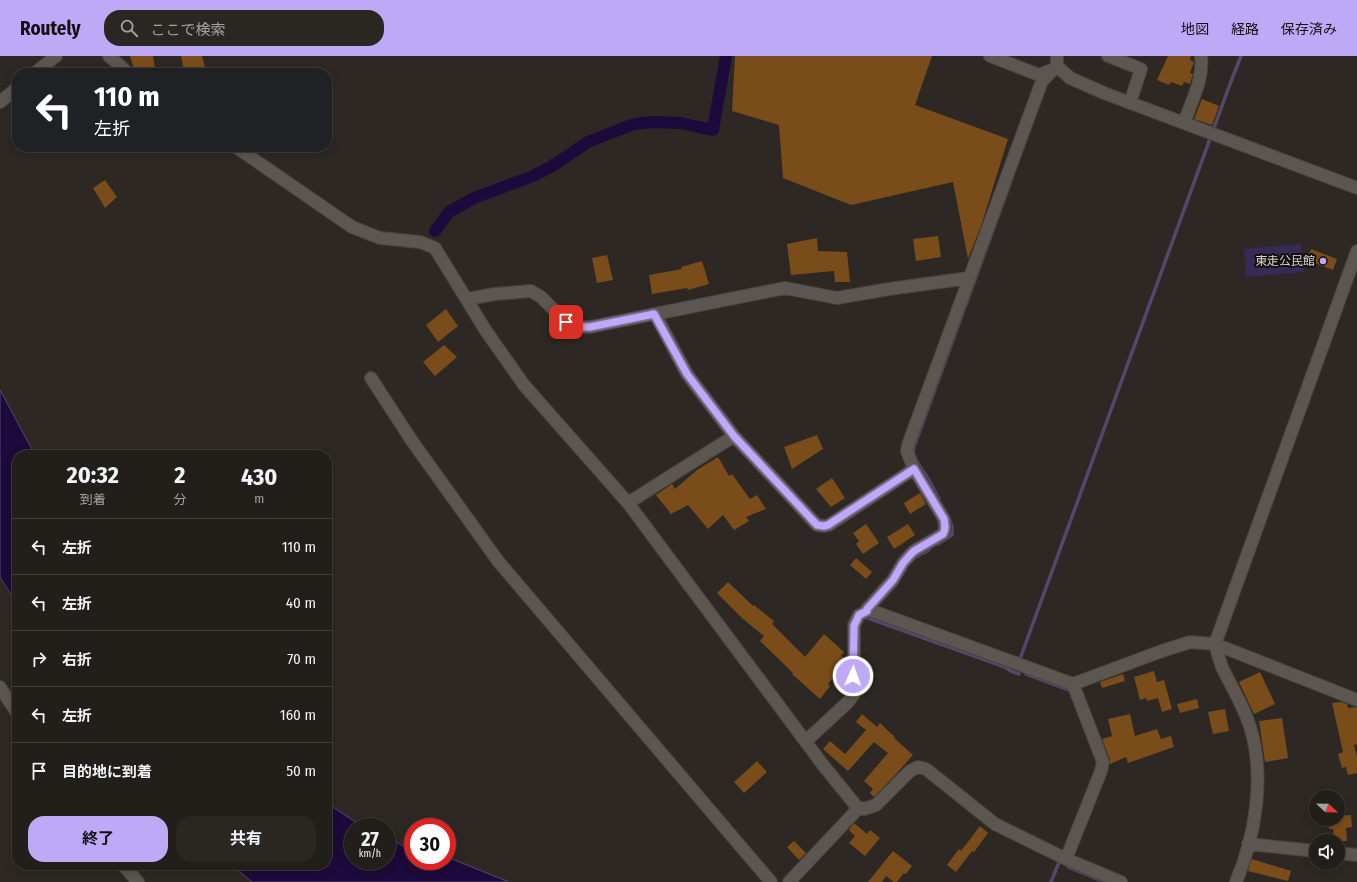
<!DOCTYPE html>
<html lang="ja">
<head>
<meta charset="utf-8">
<style>
	:root { --surface:#221e1a; --page:#2a2723; --text:#f1f3f6; --muted:#a2a2a2; --line:#3f3c39; --accent:#bda9f5 }
	body { margin:0; font-family:"Fira Sans Condensed","Noto Sans JP",sans-serif; background:var(--page); color:var(--text); height:100vh; display:flex; flex-direction:column; font-size:15px; white-space:nowrap }
	* { box-sizing:border-box; margin:0 }
	p { font-size:13px; color:var(--muted) }
	.icon { flex:none; width:22px; height:22px; fill:none; stroke:currentColor; stroke-width:2; stroke-linecap:round; stroke-linejoin:round }
	.map { position:relative; flex:1; overflow:hidden }
	.details { position:absolute; left:12px; top:394px; width:320px; height:420px; display:flex; flex-direction:column; background:var(--surface); border-radius:16px; box-shadow:0 2px 10px #0003,0 0 0 1px var(--line) }
	.details>* { flex:none }
	.top-card { position:absolute; left:12px; top:12px; width:320px; height:84px; border-radius:16px; box-shadow:0 2px 10px #0003,0 0 0 1px var(--line); background:#202124; color:#fff; overflow:hidden }
	.needle { width:26px; rotate:112deg }
	.fabs { position:absolute; left:1309px; top:734px; display:grid; gap:8px }
	.fabs a { display:grid; place-items:center; width:36px; height:36px; border-radius:50%; background:var(--surface); box-shadow:0 2px 10px #0003,0 0 0 1px var(--line); font-size:20px }
	.speed { position:absolute; left:344px; top:762px; display:flex; gap:8px; font-size:20px; font-weight:700; text-align:center }
	.speed>* { display:grid; place-content:center; width:52px; height:52px; border-radius:50%; background:var(--surface); box-shadow:0 2px 10px #0003,0 0 0 1px var(--line); line-height:1 }
	.speed small { font-size:10px; font-weight:400 }
	.speed .limit { border:6px solid #d22; background:#fff; color:#111 }
	.pin { position:absolute; display:grid; place-items:center; width:34px; height:34px; color:#fff; margin:-17px; border-radius:8px; box-shadow:0 2px 6px #0006 }
	.me { position:absolute; width:44px; margin:-22px; rotate:2deg; stroke-linejoin:round; filter:drop-shadow(0 0 3px #0008) }
	.turn { display:flex; align-items:center; gap:14px; height:84px; padding:0 16px; font-size:18px }
	.turn .icon { width:52px; height:52px; stroke-width:2.5 }
	.turn b { display:block; font-size:28px; line-height:34px }
	.eta { display:flex; justify-content:space-evenly; align-items:center; height:68px; text-align:center }
	.eta b { font-size:24px; font-weight:700; line-height:28px }
	.button { display:flex; gap:8px; margin-top:auto; padding:8px 16px }
	.button a { flex:1; height:46px; border-radius:16px; background:var(--accent); color:#111; font-size:16px; font-weight:700; line-height:46px; text-align:center }
	.button a+a { background:var(--page); color:var(--text) }
	ul { padding:0; list-style:none }
	li { display:flex; align-items:center; gap:12px; height:56px; padding:0 16px; border-top:1px solid var(--line) }
	li div { flex:1 }
	li b { display:block; font-size:15px }
	li em { font-style:normal }
	header { display:flex; align-items:center; gap:24px; box-sizing:border-box; height:56px; padding:0 20px; background:var(--accent); color:#111 }
	header strong { font-size:19px }
	nav { display:flex; gap:22px; margin-inline-start:auto; font-size:14px }
	.search { width:280px; height:36px; background:var(--page); display:flex; align-items:center; gap:10px; box-sizing:border-box; padding:0 14px; border-radius:16px; color:var(--muted); font-size:15px }
	.map>svg:first-child { display:block }
</style>
</head>
<body>
<header>
<strong>Routely</strong>
<div class="search"><svg class="icon" aria-label="search" viewBox="0 0 24 24"><circle cx="10" cy="10" r="6"/><path d="M15 15l6 6"/></svg>ここで検索</div>
<nav><a>地図</a><a>経路</a><a>保存済み</a></nav>
</header>
<div class="map">
<svg width="1357" height="826" viewBox="0 0 1357 826">
	<rect width="100%" height="100%" fill="#2d2823"/>
	<path fill="#382a56" d="M 1301,188 L 1304,216 L 1246,221 L 1244,193 Z"/>
	<path fill="#1d0a3c" stroke="#554769" d="M 0,334 L 35,399 L 17,399 L 17,548 L 0,521 Z
		M 327,747 L 363,771 L 353,771 L 353,805 L 387,805 L 387,782 L 410,793 L 413,788 L 413,805 L 447,805 L 447,801 L 509,826 L 252,826 L 232,809 L 327,809 Z"/>
	<g fill="none" stroke-linecap="round" stroke-linejoin="round">
		<path stroke="#554769" stroke-width="3.5" d="M 913,398 L 914,391 L 1011,125
			M 915,403 L 929,424 L 939,443
			M 938,488 L 952,479 L 952,470 L 949,462
			M 914,502 L 929,494
			M 868,562 L 1005,611 L 1011,615 L 1019,618
			M 1020,603 L 1230,28 L 1241,0
			M 1026,618 L 1072,635
			M 1068,811 L 1105,826
			M 1051,826 L 1060,804"/>
		<path stroke="#1d0a3c" stroke-width="12" d="M 435,175 L 449,156 L 474,142 L 533,120 L 554,109 L 588,86 L 634,68 L 651,66 L 680,67 L 713,74 L 726,0"/>
	</g>
	<path fill="#7a4c19" d="M 130,0 L 153,0 L 156,17 L 135,17 Z
		M 181,0 L 202,0 L 205,11 L 184,15 Z
		M 735,0 L 932,0 L 915,49 L 1008,83 L 982,167 L 968,203 L 953,126 L 851,149 L 783,122 L 779,69 L 732,55 Z
		M 1168,0 L 1191,0 L 1190,4 L 1194,6 L 1190,17 L 1193,18 L 1190,28 L 1184,26 L 1182,30 L 1171,26 L 1169,29 L 1157,24 Z
		M 1202,43 L 1219,50 L 1212,69 L 1194,63 Z
		M 105,124 L 117,141 L 105,152 L 93,132 Z
		M 938,180 L 941,201 L 916,205 L 913,183 Z
		M 817,182 L 818,195 L 847,196 L 850,226 L 835,226 L 834,215 L 791,219 L 787,188 Z
		M 1311,193 L 1337,203 L 1333,214 L 1307,204 Z
		M 607,199 L 613,224 L 597,227 L 592,202 Z
		M 702,205 L 709,228 L 688,234 L 687,232 L 652,238 L 649,219 L 682,213 L 681,211 Z
		M 446,253 L 458,270 L 438,286 L 426,269 Z
		M 444,289 L 457,301 L 435,320 L 423,306 Z
		M 817,379 L 823,393 L 792,413 L 784,391 Z
		M 718,401 L 729,420 L 732,418 L 750,443 L 757,439 L 766,453 L 746,461 L 749,465 L 734,474 L 723,459 L 708,473 L 688,449 L 671,458 L 656,439 L 672,428 L 675,433 L 697,414 Z
		M 832,422 L 845,442 L 831,451 L 816,433 Z
		M 920,437 L 926,448 L 910,458 L 904,447 Z
		M 866,468 L 879,487 L 863,498 L 856,488 L 859,485 L 853,477 Z
		M 908,468 L 915,479 L 894,493 L 887,481 Z
		M 856,502 L 872,516 L 866,523 L 850,509 Z
		M 728,526 L 753,550 L 754,549 L 774,565 L 772,568 L 805,601 L 824,578 L 844,596 L 841,600 L 846,604 L 846,611 L 842,616 L 840,614 L 828,628 L 830,630 L 820,643 L 792,618 L 793,617 L 760,585 L 764,580 L 743,563 L 717,537 Z
		M 1154,615 L 1157,626 L 1164,624 L 1172,653 L 1162,656 L 1158,642 L 1147,645 L 1146,642 L 1140,644 L 1134,621 Z
		M 1260,616 L 1275,648 L 1254,658 L 1239,626 Z
		M 1123,618 L 1125,625 L 1102,632 L 1100,626 Z
		M 1197,643 L 1199,652 L 1180,657 L 1177,648 Z
		M 1341,646 L 1347,648 L 1348,652 L 1357,651 L 1357,688 L 1354,689 L 1357,701 L 1357,717 L 1348,719 L 1346,711 L 1342,712 L 1338,698 L 1343,696 L 1332,647 Z
		M 1225,653 L 1229,675 L 1213,678 L 1208,656 Z
		M 862,658 L 877,671 L 880,667 L 895,681 L 894,682 L 913,699 L 898,716 L 874,741 L 870,737 L 873,733 L 864,725 L 888,697 L 874,686 L 848,715 L 823,693 L 830,685 L 845,698 L 866,674 L 856,666 Z
		M 1130,658 L 1135,680 L 1157,673 L 1161,683 L 1171,680 L 1174,691 L 1128,707 L 1126,701 L 1110,708 L 1110,703 L 1102,683 L 1112,680 L 1108,663 Z
		M 1282,662 L 1288,702 L 1265,706 L 1259,665 Z
		M 757,705 L 767,716 L 744,737 L 734,726 Z
		M 1351,759 L 1352,771 L 1346,772 L 1347,785 L 1334,785 L 1333,773 L 1329,773 L 1328,763 L 1338,763 L 1338,760 Z
		M 854,767 L 867,778 L 870,774 L 880,782 L 865,800 L 849,787 L 855,780 L 849,774 Z
		M 980,770 L 988,777 L 974,796 L 972,795 L 956,816 L 947,809 L 959,793 L 961,795 Z
		M 794,785 L 806,797 L 799,804 L 787,791 Z
		M 893,795 L 912,810 L 906,818 L 904,817 L 897,826 L 894,826 L 886,820 L 882,826 L 868,826 Z
		M 1252,803 L 1291,815 L 1288,825 L 1248,815 Z"/>
	<g fill="none" stroke-linecap="round" stroke-linejoin="round">
		<defs>
			<path id="minor" d="M 109,0 L 128,17
				M 990,0 L 1039,19 L 1051,14
				M 1057,0 L 1057,10 L 1070,22 L 1104,37 L 1357,132
				M 1108,0 L 1141,13 L 1130,47
				M 35,17 L 56,0
				M 0,46 L 17,32
				M 1184,67 C 1191,46 1204,23 1201,0
				M 236,91 L 352,171 L 380,182 L 420,186 L 435,192 L 486,275 L 524,329 L 628,447 L 823,709 L 857,751 L 864,753 L 876,749 L 910,715 L 918,711 L 926,713 L 995,768 L 1066,803 L 1121,826
				M 467,243 L 495,238 L 531,235 L 541,241 L 566,266 L 577,271 L 590,271 L 785,232 L 837,242 L 889,233 L 969,222
				M 655,258 L 687,318 L 734,380 L 817,469 L 824,470 L 829,469 L 914,413
				M 371,322 L 412,385 L 498,505 L 771,826
				M 628,447 L 734,380
				M 867,553 L 1073,628 L 1162,595 L 1190,586 L 1215,588 L 1357,644
				M 0,631 L 17,657
				M 806,685 L 848,646 L 854,638 L 854,569 L 859,559 L 867,555 L 867,553 L 893,524 L 903,507 L 910,499 L 914,495 L 943,478 C 946,473 945,469 944,463 L 914,413 L 907,395 L 908,389 L 1042,25 L 1057,10
				M 1248,788 L 1316,795
				M 1338,797 L 1357,799
				M 1066,803 L 1101,715 L 1103,706 L 1073,628
				M 123,809 L 138,826
				M 789,826 L 854,757 L 857,751
				M 1236,826 C 1255,781 1265,722 1251,674 C 1245,652 1232,632 1222,611 C 1219,603 1217,595 1215,588 L 1357,195"/>
		</defs>
		<use href="#minor" stroke="#48433f" stroke-width="14"/>
		<use href="#minor" stroke="#5c5650" stroke-width="12"/>
	</g>
	<g fill="none" stroke-linecap="round" stroke-linejoin="round">
		<defs>
			<path id="route" d="M 566,266 L 577,271 L 590,271 L 654,258 L 687,318 L 734,380 L 817,469 L 824,470 L 828,469 L 914,413 L 944,463 C 945,469 946,473 943,478 L 914,495 L 910,499 L 903,507 L 893,524 L 867,553 L 867,555 L 859,559 L 854,570 L 853,620"/>
		</defs>
		<use href="#route" stroke="#7b6e9f" stroke-width="10"/>
		<use href="#route" stroke="#bda9f5" stroke-width="7"/>
	</g>
	<circle fill="#bda9f5" stroke="#13110f" stroke-width="1.5" cx="1323" cy="205" r="4"/>
	<g text-anchor="middle" stroke-width="4" stroke-linejoin="round" paint-order="stroke">
		<g font-size="12" fill="#d9d5d2" stroke="#13110f" text-anchor="end">
			<text x="1315" y="209">東走公民館</text>
		</g>
	</g>
</svg>
<div class="fabs">
<a><svg class="needle" viewBox="-14 -14 28 28"><path d="M0-13l5 13h-10z" fill="#e53935"/><path d="M0 13l5-13h-10z" fill="#a2a2a2"/></svg></a>
<a><svg class="icon" aria-label="sound" viewBox="0 0 24 24"><path d="M4 9h4l5-4v14l-5-4H4zM17 9q2 3 0 6"/></svg></a>
</div>
<div class="speed"><div>27<small>km/h</small></div><div class="limit">30</div></div>
<div class="pin" style="left:566px;top:266px;background:#d93025"><svg class="icon" aria-label="arrive" viewBox="0 0 24 24"><path d="M6 21V4h12l-3 4 3 4H6"/></svg></div>
<svg class="me" style="left:853px;top:620px" viewBox="-20 -20 40 40"><circle r="17" fill="#bda9f5" stroke="#fff" stroke-width="3"/><path d="M0-11L8 9 0 5-8 9z" fill="#fff"/></svg>
<div class="top-card">
<div class="turn"><svg class="icon" aria-label="left" viewBox="0 0 24 24"><path d="M17 20v-9H6M10 6l-5 5 5 5"/></svg><div><b>110 m</b>左折</div></div>
</div>
<section class="details">
<div class="eta">
<div><b>20:32</b><p>到着</p></div>
<div><b>2</b><p>分</p></div>
<div><b>430</b><p>m</p></div>
</div>
<ul>
<li><svg class="icon" aria-label="left" viewBox="0 0 24 24"><path d="M17 20v-9H6M10 6l-5 5 5 5"/></svg><div><b>左折</b></div><em>110 m</em></li>
<li><svg class="icon" aria-label="left" viewBox="0 0 24 24"><path d="M17 20v-9H6M10 6l-5 5 5 5"/></svg><div><b>左折</b></div><em>40 m</em></li>
<li><svg class="icon" aria-label="right" viewBox="0 0 24 24"><path d="M7 20v-9h11M14 6l5 5-5 5"/></svg><div><b>右折</b></div><em>70 m</em></li>
<li><svg class="icon" aria-label="left" viewBox="0 0 24 24"><path d="M17 20v-9H6M10 6l-5 5 5 5"/></svg><div><b>左折</b></div><em>160 m</em></li>
<li><svg class="icon" aria-label="arrive" viewBox="0 0 24 24"><path d="M6 21V4h12l-3 4 3 4H6"/></svg><div><b>目的地に到着</b></div><em>50 m</em></li>
</ul>
<div class="button"><a>終了</a><a>共有</a></div>
</section>
</div>
</body>
</html>
